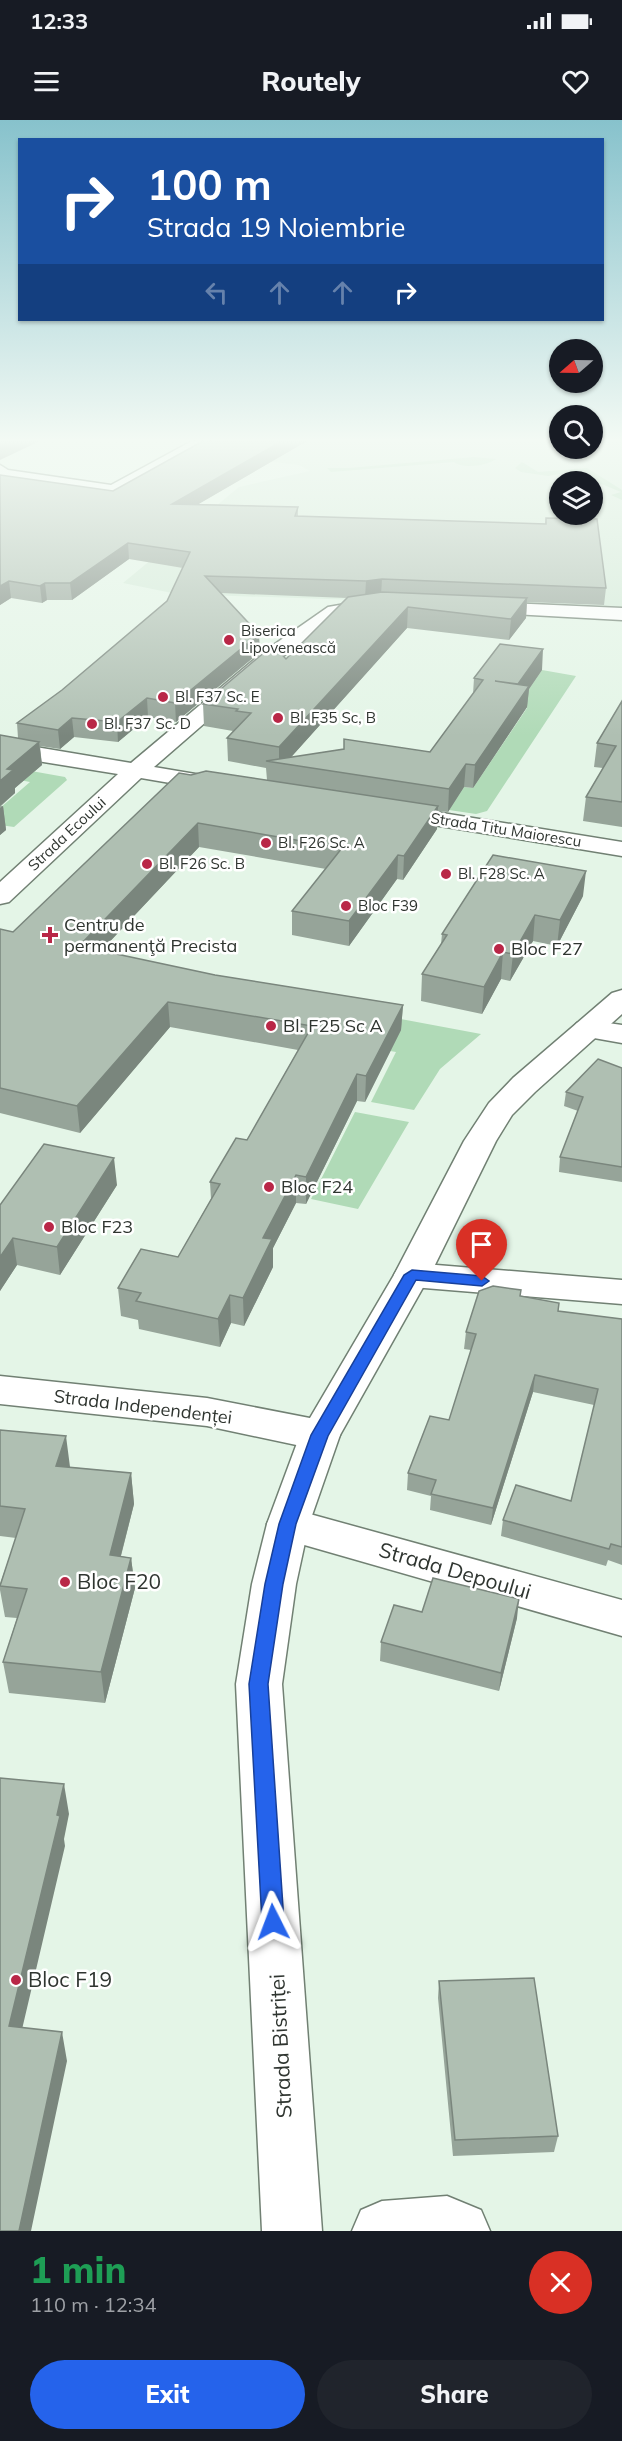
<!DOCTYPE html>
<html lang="en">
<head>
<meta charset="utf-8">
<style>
	:root { --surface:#171b24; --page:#20242c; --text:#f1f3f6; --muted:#9ea1a6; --accent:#2563eb }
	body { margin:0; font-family:Mulish,sans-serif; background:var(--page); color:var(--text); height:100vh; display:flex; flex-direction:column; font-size:22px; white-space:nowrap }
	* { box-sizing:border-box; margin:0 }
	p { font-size:20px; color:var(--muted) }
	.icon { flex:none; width:33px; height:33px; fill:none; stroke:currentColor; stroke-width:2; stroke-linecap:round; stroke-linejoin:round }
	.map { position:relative; height:2111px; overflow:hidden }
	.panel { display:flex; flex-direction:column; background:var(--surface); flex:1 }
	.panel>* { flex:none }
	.guide { position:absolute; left:18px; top:18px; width:586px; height:183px; border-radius:0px; box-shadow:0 2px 4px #0004; background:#1a4fa0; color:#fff; overflow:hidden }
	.needle { width:39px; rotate:250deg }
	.tools { position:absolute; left:549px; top:219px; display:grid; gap:12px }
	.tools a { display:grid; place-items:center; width:54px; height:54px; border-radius:50%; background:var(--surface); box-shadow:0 2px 4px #0004; font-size:30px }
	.pin { position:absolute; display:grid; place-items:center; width:51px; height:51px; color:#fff; margin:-62px -26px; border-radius:50% 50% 50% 0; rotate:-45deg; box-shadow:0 0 6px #0007 }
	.pin .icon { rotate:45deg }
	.me { position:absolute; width:66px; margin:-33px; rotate:357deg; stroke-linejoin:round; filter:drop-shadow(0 0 4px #0008) }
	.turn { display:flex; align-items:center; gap:21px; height:126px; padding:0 30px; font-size:27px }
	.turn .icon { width:78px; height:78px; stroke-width:2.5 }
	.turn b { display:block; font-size:42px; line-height:51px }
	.lanes { display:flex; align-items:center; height:57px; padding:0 30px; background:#0003; justify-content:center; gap:30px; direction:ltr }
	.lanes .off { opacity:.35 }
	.round { display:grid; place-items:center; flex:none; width:63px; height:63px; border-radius:32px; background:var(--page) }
	.head { display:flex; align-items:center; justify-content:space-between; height:102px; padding:0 30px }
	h1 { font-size:36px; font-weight:800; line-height:45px; color:#1e9e55 }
	.action { display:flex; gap:12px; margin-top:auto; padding:12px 30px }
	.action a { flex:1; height:69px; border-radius:36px; background:var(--accent); color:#fff; font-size:24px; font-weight:800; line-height:69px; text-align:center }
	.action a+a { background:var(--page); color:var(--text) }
	.status { display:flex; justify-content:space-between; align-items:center; height:42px; padding:0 30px; background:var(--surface); direction:ltr }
	.status svg { height:16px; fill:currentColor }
	header { display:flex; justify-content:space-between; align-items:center; height:78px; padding:0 30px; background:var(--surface); font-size:27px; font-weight:800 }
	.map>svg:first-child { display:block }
</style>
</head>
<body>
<div class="status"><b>12:33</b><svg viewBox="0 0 49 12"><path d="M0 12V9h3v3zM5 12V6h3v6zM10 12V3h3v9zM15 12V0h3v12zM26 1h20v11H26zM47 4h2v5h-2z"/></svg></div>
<header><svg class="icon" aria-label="menu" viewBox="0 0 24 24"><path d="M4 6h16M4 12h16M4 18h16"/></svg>Routely<svg class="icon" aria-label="heart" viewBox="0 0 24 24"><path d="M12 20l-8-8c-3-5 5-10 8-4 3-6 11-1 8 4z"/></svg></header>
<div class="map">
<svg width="622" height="2111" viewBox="0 0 622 2111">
	<rect width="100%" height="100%" fill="#e4f5e7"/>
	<path fill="#d4ead8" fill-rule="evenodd" d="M 253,321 L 559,321 L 560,328 L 592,328 L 593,321 L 622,321 L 622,489 L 177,474 L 123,463 L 239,367 L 310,351 L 299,345 L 226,336 ZM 560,362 L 592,362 L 592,394 L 560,394 Z"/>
	<path fill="#b0dab7" d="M 474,337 L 496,339 C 487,346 463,349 454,342 L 331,352 L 327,348 L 349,348 Z
		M 522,342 L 538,352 L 587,348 L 622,370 L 622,380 L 611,375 L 621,372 L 572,352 L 548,356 L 521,352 L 515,348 Z
		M 542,550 L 576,556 L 487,691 L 476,694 L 449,690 L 464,667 L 473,668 L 527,588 L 517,586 Z
		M 20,649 L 65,657 L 67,660 L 14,707 L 0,705 L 0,688 L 30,662 L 9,658 Z
		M 283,877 L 481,914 L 440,949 L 414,990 L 371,982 L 396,932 L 340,922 Z
		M 355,992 L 409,1002 L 358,1089 L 311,1079 Z"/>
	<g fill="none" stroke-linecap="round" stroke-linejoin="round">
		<defs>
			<path id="minor" d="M 192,321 L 214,321 L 113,375 L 0,358 L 0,345 L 8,350 L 111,365 Z
				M 374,479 L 381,481 L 383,485 L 381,489 L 340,496 L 276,541 L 154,647 L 225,659 L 229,664 L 225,669 L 217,671 L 141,658 L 9,782 L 0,784 L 0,762 L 118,654 L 0,635 L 0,621 L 131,643 L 262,533 L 328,487 Z
				M 483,482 L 622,488 L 622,500 L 476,492 L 474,488 L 476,484 Z
				M 393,685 L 622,722 L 622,736 L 385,697 L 381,692 L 385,687 Z
				M 587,900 L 622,905 L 622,923 L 577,915 L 572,909 L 577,903 Z
				M 412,1143 L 622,1160 L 622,1184 L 412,1167 L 399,1163 L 394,1155 L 399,1147 Z
				M 0,1256 L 207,1278 L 320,1300 L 334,1305 L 340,1315 L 334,1325 L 320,1330 L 207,1306 L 0,1284 Z
				M 288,1388 L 622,1480 L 622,1516 L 273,1416 L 267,1404 L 273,1392 Z
				M 447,2076 L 481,2090 L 490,2111 L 352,2111 L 361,2090 L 382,2081 Z"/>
			<path id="major" d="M 622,870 L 622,894 L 535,972 L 512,995 L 496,1021 L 430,1155 L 340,1315 L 309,1404 L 296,1464 L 282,1564 L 322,2111 L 262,2111 L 236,1564 L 252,1464 L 267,1404 L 300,1315 L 394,1155 L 464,1021 L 489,983 L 513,958 L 612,873 Z"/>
		</defs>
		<use href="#minor" stroke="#718073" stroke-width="3"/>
		<use href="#major" stroke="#718073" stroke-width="3"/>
		<use href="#minor" fill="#fff" fill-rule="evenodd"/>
		<use href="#major" fill="#fff" fill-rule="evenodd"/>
	</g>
	<path fill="#96a499" d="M 307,321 L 198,384 L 298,387 L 298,396 L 545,404 L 546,398 L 606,468 L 604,485 L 527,482 L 526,498 L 509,520 L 407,508 L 291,637 L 430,632 L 473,574 L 474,558 L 542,550 L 529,569 L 527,587 L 473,668 L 464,667 L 448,692 L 438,691 L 437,709 L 403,760 L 397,759 L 349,826 L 292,815 L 292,791 L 326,749 L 199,727 L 101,831 L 215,855 L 403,885 L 401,910 L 365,982 L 357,981 L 306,1084 L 296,1083 L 273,1128 L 273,1147 L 244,1206 L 231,1203 L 220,1227 L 139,1209 L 138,1200 L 121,1196 L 118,1168 L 178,1137 L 211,1079 L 210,1062 L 247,1020 L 298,930 L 170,907 L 80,1013 L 0,993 L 0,809 L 13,812 L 191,655 L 267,660 L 266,648 L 228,641 L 227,618 L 233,611 L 204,606 L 203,584 L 286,539 L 347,478 L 221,473 L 260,532 L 176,602 L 148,597 L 118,622 L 74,617 L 60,629 L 40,626 L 42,645 L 15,668 L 15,673 L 1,686 L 3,686 L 6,710 L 0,715 L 0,615 L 18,618 L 17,603 L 62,570 L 167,481 L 183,448 L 129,439 L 72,480 L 47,480 L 42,483 L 11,478 L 0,485 L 0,355 L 113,371 Z
		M 622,581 L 622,707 L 583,701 L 586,677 L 603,648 L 594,647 L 597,623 Z
		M 583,776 L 557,826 L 533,821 L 510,861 L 501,859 L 482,894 L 421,881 L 422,854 L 441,824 L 442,814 Z
		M 622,948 L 622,1062 L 559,1052 L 560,1037 L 578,991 L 564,986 L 566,972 Z
		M 117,1065 L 60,1155 L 17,1145 L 0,1171 L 0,1085 Z
		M 520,1176 L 558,1191 L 622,1199 L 622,1445 L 608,1440 L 606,1446 L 501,1416 L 503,1400 L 571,1381 L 594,1285 L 533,1272 L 491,1405 L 430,1390 L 431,1376 L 407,1370 L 408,1353 L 449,1300 L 471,1230 L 464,1229 L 466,1212 Z
		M 0,1310 L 70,1347 L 131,1353 L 134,1384 L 121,1436 L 131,1438 L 135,1468 L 105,1583 L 9,1573 L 3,1542 L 17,1498 L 5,1497 L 0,1470 L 0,1464 L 16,1418 L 0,1416 Z
		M 422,1492 L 517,1498 L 499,1571 L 380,1541 L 381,1522 Z
		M 439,1861 L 558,2016 L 554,2032 L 453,2036 L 438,1878 Z"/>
	<path fill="#7a867d" d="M 9,321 L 40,321 L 0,340 L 0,325 Z
		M 282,321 L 307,321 L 173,399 L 172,384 Z
		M 128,423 L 129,439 L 72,480 L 70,463 Z
		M 382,459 L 381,476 L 365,478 L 366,461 Z
		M 9,461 L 11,478 L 0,485 L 0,466 Z
		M 45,463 L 47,480 L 42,483 L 40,466 Z
		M 527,478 L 526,498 L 509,520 L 511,499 Z
		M 408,487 L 407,508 L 285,644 L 279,643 L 279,627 Z
		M 259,514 L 260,532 L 176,602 L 175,583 Z
		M 543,529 L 542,550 L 529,569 L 527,587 L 473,668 L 475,645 L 518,564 Z
		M 147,578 L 148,597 L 118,622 L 117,602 Z
		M 72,598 L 74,617 L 60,629 L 58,610 Z
		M 39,622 L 42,645 L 15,668 L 15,673 L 0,686 L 0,661 L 7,649 Z
		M 466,644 L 464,667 L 448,692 L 449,669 Z
		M 3,686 L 6,710 L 0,715 L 0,688 Z
		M 438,686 L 437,709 L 403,760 L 404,736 Z
		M 198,703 L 199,727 L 82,851 L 79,826 Z
		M 398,735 L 397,759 L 349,826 L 349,801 Z
		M 586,751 L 583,776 L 557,826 L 560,800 Z
		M 535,795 L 533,821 L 510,861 L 513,834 Z
		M 503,832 L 501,859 L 482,894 L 484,867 Z
		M 168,882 L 170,907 L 80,1013 L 77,986 Z
		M 403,885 L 401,910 L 365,982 L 366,956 Z
		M 357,954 L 357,981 L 306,1084 L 306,1057 Z
		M 114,1038 L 117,1065 L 60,1155 L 57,1127 Z
		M 296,1055 L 296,1083 L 273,1128 L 273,1147 L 244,1206 L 243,1178 L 263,1118 Z
		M 13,1118 L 17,1145 L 0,1171 L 0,1137 Z
		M 230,1175 L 231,1203 L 220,1227 L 218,1199 Z
		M 535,1255 L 533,1272 L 491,1405 L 493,1388 Z
		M 66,1316 L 70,1347 L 61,1377 L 56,1346 Z
		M 131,1353 L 134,1384 L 113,1466 L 110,1435 Z
		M 131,1438 L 135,1468 L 105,1583 L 101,1552 Z
		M 519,1479 L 517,1498 L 499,1571 L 501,1553 Z
		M 64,1664 L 69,1694 L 64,1719 L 65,1726 L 16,1935 L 9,1906 Z
		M 62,1912 L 67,1941 L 31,2111 L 19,2111 Z"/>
	<path fill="#afbfb2" stroke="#7a867d" stroke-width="1.5" d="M 0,321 L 9,321 L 0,325 Z
		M 203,321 L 282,321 L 172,384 L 298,387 L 295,396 L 546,404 L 546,398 L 597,399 L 606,468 L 382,459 L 366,461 L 205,456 L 259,514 L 175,583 L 147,578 L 117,602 L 72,598 L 58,610 L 17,603 L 62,570 L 167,481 L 190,432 L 128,423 L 70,463 L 45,463 L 40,466 L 9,461 L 0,466 L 0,355 L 113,371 Z
		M 382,472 L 527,478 L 511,499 L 408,487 L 279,627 L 227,618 L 251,593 L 236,591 L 238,589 L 203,584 L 273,525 L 286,539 L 348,477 Z
		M 500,524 L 543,529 L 518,564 L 495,561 L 529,566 L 475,645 L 466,644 L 449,669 L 266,641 L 344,629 L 344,619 L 430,632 L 483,560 L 474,558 Z
		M 622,581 L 622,682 L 586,677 L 616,626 L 597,623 Z
		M 0,615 L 39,622 L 7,649 L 13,650 L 0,661 Z
		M 206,651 L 438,686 L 404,736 L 398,735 L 349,801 L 292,791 L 342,728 L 198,703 L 79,826 L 215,855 L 403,885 L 366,956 L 357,954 L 306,1057 L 296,1055 L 263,1118 L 272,1119 L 243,1178 L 230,1175 L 218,1199 L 136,1181 L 141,1173 L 118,1168 L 141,1129 L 178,1137 L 220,1064 L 210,1062 L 236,1018 L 247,1020 L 312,906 L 168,882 L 77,986 L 0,968 L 0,809 L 13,812 L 179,653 L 191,655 Z
		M 493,735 L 586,751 L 560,800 L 535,795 L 513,834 L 503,832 L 484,867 L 422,854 L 447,815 L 442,814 Z
		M 598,939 L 622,948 L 622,1047 L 560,1037 L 583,977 L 566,972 Z
		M 44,1024 L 114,1038 L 57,1127 L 13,1118 L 0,1137 L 0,1085 Z
		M 493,1166 L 521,1170 L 520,1176 L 559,1183 L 558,1191 L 622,1199 L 622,1427 L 611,1424 L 609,1429 L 503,1400 L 516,1365 L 571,1381 L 598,1269 L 535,1255 L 493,1388 L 431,1374 L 436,1360 L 408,1353 L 430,1296 L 449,1300 L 476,1214 L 466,1212 L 479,1171 Z
		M 0,1310 L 66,1316 L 56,1346 L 131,1353 L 110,1435 L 131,1438 L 101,1552 L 3,1542 L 27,1469 L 0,1466 L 25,1389 L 0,1386 Z
		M 433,1458 L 519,1479 L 501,1553 L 381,1522 L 394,1485 L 422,1492 Z
		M 0,1658 L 64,1664 L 57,1695 L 60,1696 L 9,1906 L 62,1912 L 19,2111 L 0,2111 Z
		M 534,1858 L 558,2016 L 455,2020 L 439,1861 Z"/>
	<linearGradient id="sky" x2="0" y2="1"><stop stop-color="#87c2cc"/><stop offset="0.52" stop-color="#f3faf4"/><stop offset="1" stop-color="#f3faf4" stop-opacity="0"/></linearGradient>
	<rect width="622" height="616" fill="url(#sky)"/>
	<path fill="#2563eb" stroke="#184099" stroke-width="1.5" d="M 412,1150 L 482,1156 L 489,1161 L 482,1166 L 416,1160 L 328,1316 L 296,1404 L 283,1464 L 268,1564 L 284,1802 L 281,1809 L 273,1812 L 266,1809 L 262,1802 L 249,1564 L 265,1464 L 279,1404 L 311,1315 L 404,1155 Z"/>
	<g fill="#b92747" stroke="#fff" stroke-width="2">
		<circle cx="229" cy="520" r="6"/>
		<circle cx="163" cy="577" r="6"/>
		<circle cx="278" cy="598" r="6"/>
		<circle cx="92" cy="604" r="6"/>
		<circle cx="266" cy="723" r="6"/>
		<circle cx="147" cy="744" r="6"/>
		<circle cx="446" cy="754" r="6"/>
		<circle cx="346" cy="786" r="6"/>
		<path d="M47 806h6v6h6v6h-6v6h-6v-6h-6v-6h6z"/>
		<circle cx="499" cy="829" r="6"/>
		<circle cx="271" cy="906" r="6"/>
		<circle cx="269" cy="1067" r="6"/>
		<circle cx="49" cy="1107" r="6"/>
		<circle cx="65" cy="1462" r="6"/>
		<circle cx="16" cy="1860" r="6"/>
	</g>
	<g text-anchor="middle" stroke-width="5" stroke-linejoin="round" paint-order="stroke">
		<g font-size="15" fill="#2f3530" stroke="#fff" text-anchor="start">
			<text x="241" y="516">Biserica<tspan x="241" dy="17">Lipovenească</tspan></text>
			<text x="175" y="582">Bl. F37 Sc. E</text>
			<text x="290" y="603">Bl. F35 Sc, B</text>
			<text x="104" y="609">Bl. F37 Sc. D</text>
			<text x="278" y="728">Bl. F26 Sc. A</text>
			<text x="159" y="749">Bl. F26 Sc. B</text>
			<text x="458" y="759">Bl. F28 Sc. A</text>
			<text x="358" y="791">Bloc F39</text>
		</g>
		<g font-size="15" fill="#2f3530" stroke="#fff">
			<text transform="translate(506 710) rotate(9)" y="5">Strada Titu Maiorescu</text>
			<text transform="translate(67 714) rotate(-43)" y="5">Strada Ecoului</text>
		</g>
		<g font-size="18" fill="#2f3530" stroke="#fff" text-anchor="start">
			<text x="64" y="811">Centru de<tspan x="64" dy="21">permanenţă Precista</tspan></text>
			<text x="511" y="835">Bloc F27</text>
			<text x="283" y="912">Bl. F25 Sc A</text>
			<text x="281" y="1073">Bloc F24</text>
			<text x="61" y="1113">Bloc F23</text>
		</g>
		<g font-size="18" fill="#2f3530" stroke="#fff">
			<text transform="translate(143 1287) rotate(7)" y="6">Strada Independenței</text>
		</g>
		<g font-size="21" fill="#2f3530" stroke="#fff">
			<text transform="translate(455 1451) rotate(16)" y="7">Strada Depoului</text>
			<text transform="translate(281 1926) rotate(-93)" y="7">Strada Bistriței</text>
		</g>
		<g font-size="21" fill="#2f3530" stroke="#fff" text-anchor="start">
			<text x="77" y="1469">Bloc F20</text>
			<text x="28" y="1867">Bloc F19</text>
		</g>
	</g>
</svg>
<div class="tools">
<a><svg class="needle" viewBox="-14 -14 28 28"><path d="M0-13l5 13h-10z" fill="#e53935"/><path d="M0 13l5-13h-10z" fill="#9ea1a6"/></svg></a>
<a><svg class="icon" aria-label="search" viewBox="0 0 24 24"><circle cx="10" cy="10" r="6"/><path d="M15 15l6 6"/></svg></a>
<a><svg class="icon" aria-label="layers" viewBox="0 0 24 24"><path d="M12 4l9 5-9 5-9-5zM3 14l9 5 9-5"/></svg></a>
</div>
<div class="pin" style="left:482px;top:1161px;background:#d93025"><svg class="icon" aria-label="arrive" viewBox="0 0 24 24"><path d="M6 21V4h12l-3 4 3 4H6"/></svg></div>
<svg class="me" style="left:273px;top:1802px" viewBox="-20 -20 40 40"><path d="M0-17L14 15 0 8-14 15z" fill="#2563eb" stroke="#fff" stroke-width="4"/></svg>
<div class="guide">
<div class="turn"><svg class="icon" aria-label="right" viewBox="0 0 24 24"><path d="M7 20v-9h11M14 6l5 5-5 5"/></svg><div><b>100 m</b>Strada 19 Noiembrie</div></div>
<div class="lanes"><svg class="icon off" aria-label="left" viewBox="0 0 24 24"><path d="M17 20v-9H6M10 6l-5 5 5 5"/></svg><svg class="icon off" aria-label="ahead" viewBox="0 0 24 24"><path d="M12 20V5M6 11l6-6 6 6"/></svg><svg class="icon off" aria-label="ahead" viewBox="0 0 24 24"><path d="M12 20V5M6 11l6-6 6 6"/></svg><svg class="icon" aria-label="right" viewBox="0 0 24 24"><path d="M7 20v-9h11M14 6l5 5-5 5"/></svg></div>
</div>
</div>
<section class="panel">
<div class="head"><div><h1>1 min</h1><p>110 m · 12:34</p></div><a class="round" style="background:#d93025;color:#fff"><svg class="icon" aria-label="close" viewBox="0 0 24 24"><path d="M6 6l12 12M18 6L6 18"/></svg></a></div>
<div class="action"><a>Exit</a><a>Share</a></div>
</section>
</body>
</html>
